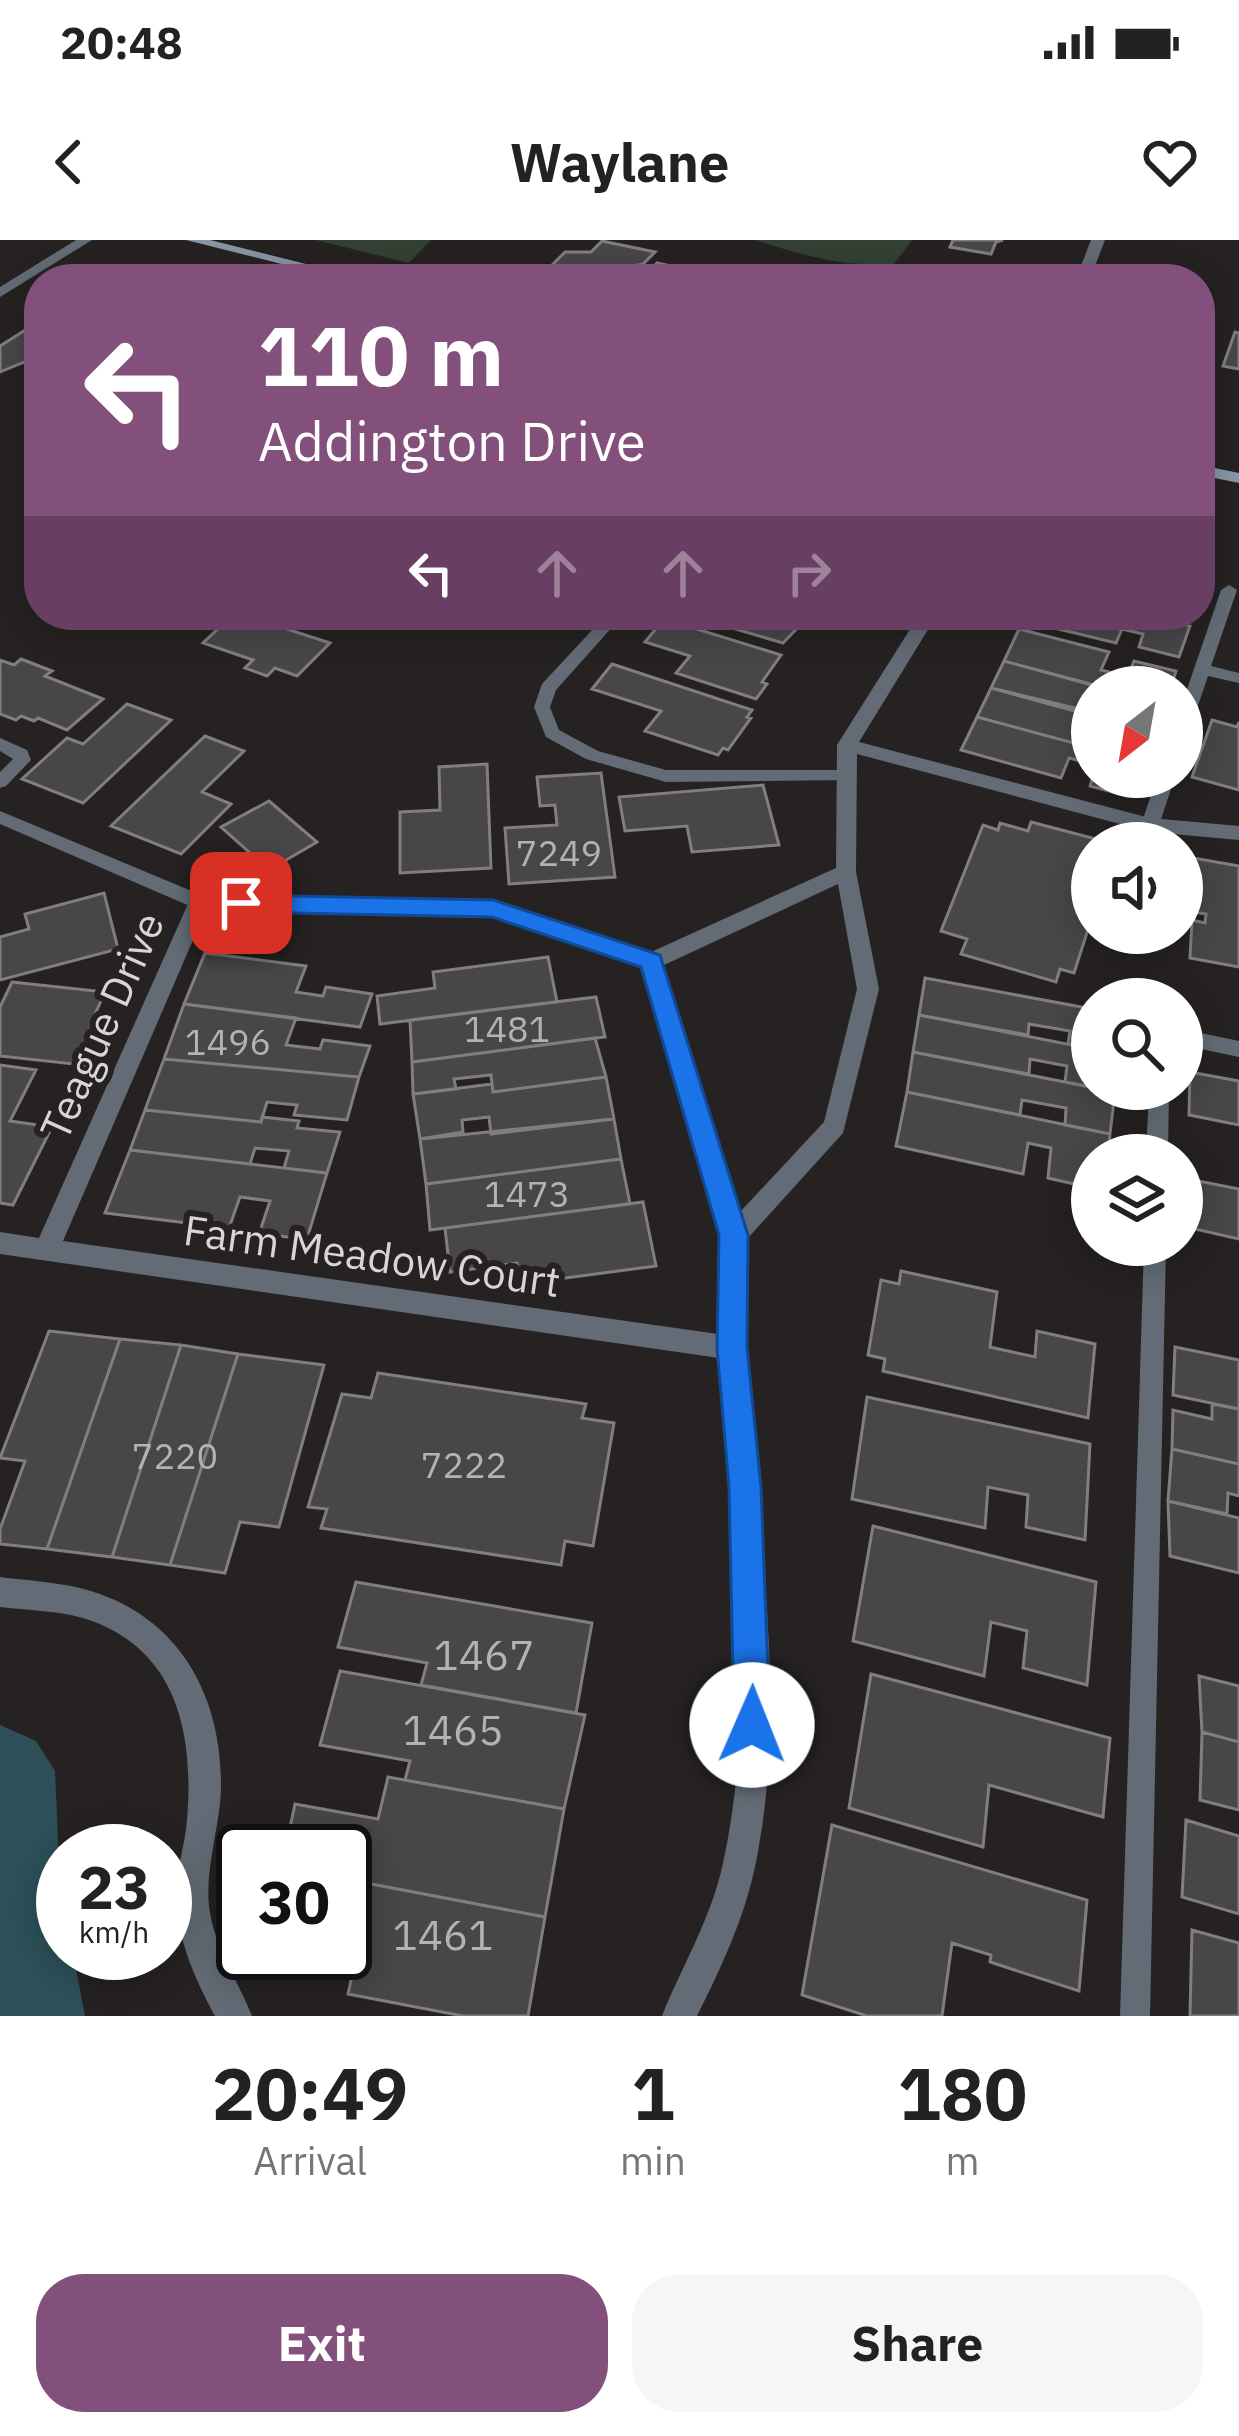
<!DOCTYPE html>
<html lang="en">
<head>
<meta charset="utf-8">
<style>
	:root { --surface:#fff; --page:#f6f6f6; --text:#222; --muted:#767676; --accent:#834f7b }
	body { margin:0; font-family:"IBM Plex Sans",sans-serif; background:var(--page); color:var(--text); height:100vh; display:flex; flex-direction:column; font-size:45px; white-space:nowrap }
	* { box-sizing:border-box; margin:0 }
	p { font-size:39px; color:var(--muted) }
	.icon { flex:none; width:66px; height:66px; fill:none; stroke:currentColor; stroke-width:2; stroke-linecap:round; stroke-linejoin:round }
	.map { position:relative; height:1776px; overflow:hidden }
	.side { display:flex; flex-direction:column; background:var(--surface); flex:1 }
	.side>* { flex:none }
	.top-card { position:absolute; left:24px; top:24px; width:1191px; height:366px; border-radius:48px; box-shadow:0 6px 30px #0003; background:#834f7b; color:#fff; overflow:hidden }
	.needle { width:78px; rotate:211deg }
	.buttons { position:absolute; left:1071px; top:426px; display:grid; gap:24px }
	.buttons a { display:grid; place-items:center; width:132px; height:132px; border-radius:50%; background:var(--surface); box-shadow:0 6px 30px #0003; font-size:60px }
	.speed { position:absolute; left:36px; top:1584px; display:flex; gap:24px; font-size:60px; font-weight:700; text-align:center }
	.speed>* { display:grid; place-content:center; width:156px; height:156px; border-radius:50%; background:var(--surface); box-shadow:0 6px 30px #0003; line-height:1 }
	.speed small { font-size:30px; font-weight:400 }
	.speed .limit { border:6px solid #111; border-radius:18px; background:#fff; color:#111 }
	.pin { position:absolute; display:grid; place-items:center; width:102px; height:102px; color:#fff; margin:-51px; border-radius:24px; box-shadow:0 6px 18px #0006 }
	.me { position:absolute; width:132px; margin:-66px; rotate:1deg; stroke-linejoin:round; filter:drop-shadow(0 0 9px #0008) }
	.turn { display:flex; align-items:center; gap:42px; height:252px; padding:0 36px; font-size:54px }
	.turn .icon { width:156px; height:156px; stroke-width:2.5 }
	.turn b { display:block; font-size:84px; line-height:102px }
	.lanes { display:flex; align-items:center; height:114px; padding:0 36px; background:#0003; justify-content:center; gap:60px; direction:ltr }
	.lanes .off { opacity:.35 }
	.eta { display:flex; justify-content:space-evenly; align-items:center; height:204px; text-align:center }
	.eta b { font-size:72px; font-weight:700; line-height:84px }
	.action { display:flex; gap:24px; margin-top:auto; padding:24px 36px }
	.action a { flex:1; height:138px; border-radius:48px; background:var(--accent); color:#fff; font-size:48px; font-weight:700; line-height:138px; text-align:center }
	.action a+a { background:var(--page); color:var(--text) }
	.status { display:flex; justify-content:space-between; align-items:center; height:84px; padding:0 60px; background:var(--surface); direction:ltr }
	.status svg { height:33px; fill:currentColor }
	header { display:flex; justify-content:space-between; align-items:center; height:156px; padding:0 36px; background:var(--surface); font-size:54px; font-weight:700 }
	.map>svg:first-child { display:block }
</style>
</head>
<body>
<div class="status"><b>20:48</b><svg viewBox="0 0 49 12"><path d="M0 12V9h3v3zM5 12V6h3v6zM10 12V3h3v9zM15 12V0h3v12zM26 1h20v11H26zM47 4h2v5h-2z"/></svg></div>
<header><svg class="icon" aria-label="back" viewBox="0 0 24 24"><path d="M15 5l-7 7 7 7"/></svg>Waylane<svg class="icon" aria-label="heart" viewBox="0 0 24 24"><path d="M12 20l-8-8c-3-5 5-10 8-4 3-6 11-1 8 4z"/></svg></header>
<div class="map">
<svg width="1239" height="1776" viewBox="0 0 1239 1776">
	<rect width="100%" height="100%" fill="#252221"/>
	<path fill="#334134" d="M 316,0 L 431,0 L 409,23 Z
		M 756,0 L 912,0 L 894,24 C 843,27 804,16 756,0 Z"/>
	<path fill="#2d5059" d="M 0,1485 L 36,1501 L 55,1531 L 63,1713 L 73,1713 L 85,1776 L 0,1776 Z"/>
	<path fill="#484649" stroke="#807e81" stroke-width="3" d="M 953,0 L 1003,0 L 996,2 L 991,14 L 950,7 Z
		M 602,1 L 655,12 L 643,24 L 633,26 L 651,30 L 657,23 L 680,28 L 670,39 L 575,39 L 544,33 L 565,12 L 591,12 Z
		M 27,89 L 39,93 L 39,116 L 0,132 L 0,106 Z
		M 1235,92 L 1239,93 L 1239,129 L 1223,126 Z
		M 233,375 L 262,375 L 272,378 L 268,383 L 330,403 L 297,436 L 275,428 L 267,436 L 245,428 L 253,420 L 203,403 Z
		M 721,375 L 804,375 L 806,379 L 783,403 L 715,383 Z
		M 1023,375 L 1147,375 L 1190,386 L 1179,417 L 1139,407 L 1143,394 L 1122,389 L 1116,403 L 1021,380 Z
		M 664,379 L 781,415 L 762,442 L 767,444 L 756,459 L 676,433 L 690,416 L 645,402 Z
		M 1019,389 L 1109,412 L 1101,430 L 1128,437 L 1134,421 L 1176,431 L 1171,447 L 1102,447 L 1004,421 Z
		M 21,419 L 52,431 L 45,436 L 103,459 L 67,490 L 38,478 L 34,481 L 21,476 L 16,480 L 0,474 L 0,420 L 14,425 Z
		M 1004,421 L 1092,445 L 1088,454 L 1092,472 L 991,448 Z
		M 612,424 L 752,470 L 747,477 L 751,478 L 728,510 L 723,508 L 718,515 L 645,491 L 661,471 L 592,449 Z
		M 991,448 L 1082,473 L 1077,485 L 1092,489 L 1092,508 L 977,477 Z
		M 127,464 L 171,480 L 83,563 L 22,539 L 67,498 L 83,504 Z
		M 977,477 L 1092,508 L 1092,524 L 1069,518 L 1061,538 L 961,510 Z
		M 1212,480 L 1237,487 L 1239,482 L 1239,550 L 1192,537 Z
		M 205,496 L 244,511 L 202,552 L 231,564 L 181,614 L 111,586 Z
		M 487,524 L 491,628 L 400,633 L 400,572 L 440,570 L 439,527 Z
		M 601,533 L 615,637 L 509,644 L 505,588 L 557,585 L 555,565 L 540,566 L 537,537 Z
		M 1093,537 L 1133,537 L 1127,556 L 1090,546 Z
		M 763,545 L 779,605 L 692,612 L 687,586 L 625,591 L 619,557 Z
		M 269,561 L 317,602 L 269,630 L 221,587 Z
		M 1031,582 L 1096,599 L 1092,603 L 1092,677 L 1074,733 L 1060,729 L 1056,742 L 961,714 L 967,699 L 941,691 L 983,585 L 998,590 L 1000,583 L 1028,591 Z
		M 1182,616 L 1239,626 L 1239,727 L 1190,718 L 1192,680 L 1205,683 L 1206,674 L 1182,670 Z
		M 104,653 L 118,709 L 0,740 L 0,697 L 29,689 L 25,674 Z
		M 205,713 L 306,726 L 296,752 L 323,756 L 326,747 L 372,754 L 360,787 L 184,764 Z
		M 548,717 L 557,762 L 380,784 L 377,756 L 435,748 L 433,732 Z
		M 925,738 L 1092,769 L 1092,809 L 1068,804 L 1070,791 L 1029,784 L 1028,795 L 919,775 Z
		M 12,742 L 105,752 L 96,772 L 114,774 L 92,826 L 0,816 L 0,767 Z
		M 596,757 L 605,797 L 412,822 L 410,780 Z
		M 184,764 L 296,778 L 286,805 L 320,809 L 323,800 L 370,806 L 359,837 L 164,819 Z
		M 919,775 L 1092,809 L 1092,847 L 1065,842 L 1067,826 L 1030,819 L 1029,834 L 913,812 Z
		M 595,798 L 606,837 L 493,852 L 491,835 L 454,839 L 456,849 L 413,854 L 412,822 Z
		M 913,812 L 1115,852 L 1110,894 L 1065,885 L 1066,868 L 1022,860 L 1020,875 L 907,852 Z
		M 164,819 L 359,837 L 347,880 L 294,875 L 297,865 L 267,862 L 261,882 L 145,870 Z
		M 0,825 L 36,830 L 10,881 L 52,887 L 13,965 L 0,963 Z
		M 1190,832 L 1239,841 L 1239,885 L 1189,875 Z
		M 606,837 L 614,879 L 491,894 L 489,877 L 462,880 L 463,892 L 420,899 L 413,854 L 492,844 L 493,852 Z
		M 907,852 L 1110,894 L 1108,915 L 1092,915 L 1092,948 L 1048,938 L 1051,908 L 1028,903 L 1023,934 L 896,906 Z
		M 145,870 L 261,882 L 262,877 L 299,881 L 297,888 L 340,892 L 327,933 L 284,928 L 289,911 L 255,908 L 250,924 L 130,910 Z
		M 614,879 L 621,919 L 426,944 L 420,899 Z
		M 130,910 L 250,924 L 327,933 L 307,999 L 259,994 L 270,961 L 240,957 L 229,988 L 105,973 Z
		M 621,919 L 630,964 L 430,990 L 426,944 Z
		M 1183,938 L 1239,949 L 1239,999 L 1182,986 Z
		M 643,962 L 656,1026 L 520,1044 L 517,1023 L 450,1032 L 445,988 Z
		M 901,1031 L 997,1052 L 990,1107 L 1035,1117 L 1037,1091 L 1095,1104 L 1088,1178 L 883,1131 L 885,1119 L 868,1115 L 881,1040 L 899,1044 Z
		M 49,1091 L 120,1099 L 47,1309 L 0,1304 L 0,1289 L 25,1221 L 0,1218 Z
		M 120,1099 L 181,1105 L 112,1317 L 47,1309 Z
		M 181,1105 L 238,1114 L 170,1325 L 112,1317 Z
		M 1175,1107 L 1239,1120 L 1239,1169 L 1173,1155 Z
		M 238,1114 L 324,1125 L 279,1287 L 240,1282 L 225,1333 L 170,1325 Z
		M 378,1133 L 586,1164 L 582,1178 L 614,1183 L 593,1306 L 565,1301 L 561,1325 L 321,1288 L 327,1269 L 308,1267 L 342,1154 L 371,1158 Z
		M 867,1157 L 1090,1204 L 1085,1300 L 1026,1287 L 1028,1255 L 988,1247 L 985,1288 L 852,1259 Z
		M 1212,1164 L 1239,1169 L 1239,1224 L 1172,1209 L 1173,1170 L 1212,1179 Z
		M 1172,1209 L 1239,1224 L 1239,1256 L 1228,1253 L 1227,1274 L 1168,1261 Z
		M 1168,1261 L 1239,1278 L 1239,1333 L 1170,1316 Z
		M 873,1286 L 1096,1342 L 1087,1445 L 1023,1428 L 1027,1391 L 991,1382 L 984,1436 L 853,1401 Z
		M 356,1342 L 592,1383 L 576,1473 L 421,1445 L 427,1423 L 338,1407 Z
		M 340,1431 L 585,1475 L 564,1569 L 405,1540 L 410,1521 L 320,1505 Z
		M 871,1434 L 1110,1498 L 1103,1577 L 989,1545 L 983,1607 L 849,1568 Z
		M 1199,1436 L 1239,1446 L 1239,1502 L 1202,1492 Z
		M 1202,1492 L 1239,1502 L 1239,1570 L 1200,1560 Z
		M 388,1537 L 564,1569 L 545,1677 L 345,1639 L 345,1611 L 285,1611 L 295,1564 L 378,1579 Z
		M 1186,1580 L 1239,1596 L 1239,1674 L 1182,1657 Z
		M 832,1585 L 1087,1660 L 1079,1751 L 990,1722 L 991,1715 L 952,1703 L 942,1776 L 867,1776 L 802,1755 Z
		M 345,1639 L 545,1677 L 528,1776 L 463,1776 L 348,1754 L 355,1722 L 309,1713 L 345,1713 Z
		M 1192,1690 L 1239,1703 L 1239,1776 L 1190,1776 Z"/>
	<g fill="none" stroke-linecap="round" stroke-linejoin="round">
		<path fill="#636c76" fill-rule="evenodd" d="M 1229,345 L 1237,350 L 1211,426 L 1239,433 L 1239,443 L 1208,436 L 1190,489 L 1182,494 L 1182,464 L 1221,350 Z
			M 606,375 L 623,375 L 556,450 L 550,467 L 559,490 L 598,511 L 666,530 L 847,530 L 856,536 L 853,540 L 666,542 L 586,519 L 546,497 L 534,467 L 542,444 Z
			M 0,498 L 27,510 L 31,520 L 6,546 L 0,548 L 0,532 L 13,519 L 0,511 Z
			M 1157,537 L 1175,537 L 1159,585 L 1150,591 L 1141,585 Z
			M 0,571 L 206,657 L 208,662 L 206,667 L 192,667 L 0,584 Z
			M 1182,789 L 1239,801 L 1239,817 L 1182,805 Z
			M 1149,849 L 1169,849 L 1168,915 L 1146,915 Z
			M 1144,1005 L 1166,1005 L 1150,1776 L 1120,1776 Z"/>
		<path fill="#636c76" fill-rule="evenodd" d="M 76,0 L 92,0 L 0,57 L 0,47 Z
			M 1091,0 L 1105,0 L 1090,39 L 1076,39 Z
			M 919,375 L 937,375 L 859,502 L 1150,578 L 1239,586 L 1239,600 L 1150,592 L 857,514 L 856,632 L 879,749 L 843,893 L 747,999 C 746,1035 743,1072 745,1109 C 754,1280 790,1451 756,1622 C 745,1677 722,1726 697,1776 L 662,1776 C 683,1724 711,1679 723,1623 C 759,1458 732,1284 719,1118 L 0,1014 L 0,992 L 39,998 L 191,657 L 493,660 L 651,712 L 836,628 L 837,505 ZM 838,644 L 857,749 L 824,882 L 740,972 L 664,725 ZM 206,670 L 492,676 L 643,726 L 721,995 L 718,1094 L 63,1001 Z
			M 0,1337 C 30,1341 61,1342 91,1351 C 181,1379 222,1457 221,1548 C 220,1587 205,1627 209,1666 C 214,1708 237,1738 252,1776 L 215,1776 C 196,1741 179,1703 176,1663 C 174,1634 185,1608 187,1580 C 194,1497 179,1413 92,1381 C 63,1370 30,1371 0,1367 Z"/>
		<path fill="#8796a6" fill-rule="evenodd" d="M 186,0 L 210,0 L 366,39 L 341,39 Z
			M 1200,225 L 1239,233 L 1239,243 L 1200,235 Z"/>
	</g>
	<path fill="#1a73e8" stroke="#114b97" stroke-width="3" d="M 241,655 L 493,660 L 660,715 L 748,995 L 747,1108 L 761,1247 L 770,1485 L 765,1497 L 752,1502 L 740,1497 L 734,1485 L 729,1247 L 717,1108 L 719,995 L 641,727 L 492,677 L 241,672 L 228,663 Z"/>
	<g text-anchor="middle" stroke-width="12" stroke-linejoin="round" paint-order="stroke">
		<g font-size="36" fill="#b4b2b2">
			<text x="559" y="626">7249</text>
			<text x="507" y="802">1481</text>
			<text x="228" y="815">1496</text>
			<text x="527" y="967">1473</text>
			<text x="175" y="1229">7220</text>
			<text x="464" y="1238">7222</text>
		</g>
		<g font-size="42" fill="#d8d6d5" stroke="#252221">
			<text transform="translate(102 786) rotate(-66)" y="15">Teague Drive</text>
			<text transform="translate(372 1016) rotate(8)" y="15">Farm Meadow Court</text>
		</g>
		<g font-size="42" fill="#b4b2b2">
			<text x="484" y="1430">1467</text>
			<text x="453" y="1505">1465</text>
			<text x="443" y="1710">1461</text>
		</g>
	</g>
</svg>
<div class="buttons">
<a><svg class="needle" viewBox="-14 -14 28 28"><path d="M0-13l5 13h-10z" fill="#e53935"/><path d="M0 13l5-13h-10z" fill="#767676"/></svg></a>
<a><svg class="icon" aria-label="sound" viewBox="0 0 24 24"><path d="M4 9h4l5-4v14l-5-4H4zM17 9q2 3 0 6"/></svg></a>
<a><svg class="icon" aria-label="search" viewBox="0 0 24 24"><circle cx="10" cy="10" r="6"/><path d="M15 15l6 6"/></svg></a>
<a><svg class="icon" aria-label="layers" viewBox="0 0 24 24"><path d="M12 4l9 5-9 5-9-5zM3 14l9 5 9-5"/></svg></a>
</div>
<div class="speed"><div>23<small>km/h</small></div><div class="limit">30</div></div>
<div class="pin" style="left:241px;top:663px;background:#d93025"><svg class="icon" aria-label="arrive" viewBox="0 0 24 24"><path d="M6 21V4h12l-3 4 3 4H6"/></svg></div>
<svg class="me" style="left:752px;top:1485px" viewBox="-20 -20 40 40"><circle r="19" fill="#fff"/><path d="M0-13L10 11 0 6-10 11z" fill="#1a73e8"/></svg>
<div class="top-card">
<div class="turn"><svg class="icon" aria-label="left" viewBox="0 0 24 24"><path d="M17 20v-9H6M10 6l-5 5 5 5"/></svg><div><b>110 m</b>Addington Drive</div></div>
<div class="lanes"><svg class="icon" aria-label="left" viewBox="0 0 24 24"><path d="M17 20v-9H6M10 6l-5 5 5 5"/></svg><svg class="icon off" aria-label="ahead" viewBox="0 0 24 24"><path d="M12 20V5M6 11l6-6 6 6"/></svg><svg class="icon off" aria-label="ahead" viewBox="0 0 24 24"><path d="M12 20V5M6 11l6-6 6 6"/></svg><svg class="icon off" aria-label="right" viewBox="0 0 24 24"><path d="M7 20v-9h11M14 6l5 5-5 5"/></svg></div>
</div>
</div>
<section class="side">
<div class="eta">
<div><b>20:49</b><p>Arrival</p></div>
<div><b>1</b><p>min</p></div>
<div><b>180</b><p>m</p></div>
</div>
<div class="action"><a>Exit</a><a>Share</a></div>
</section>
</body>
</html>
